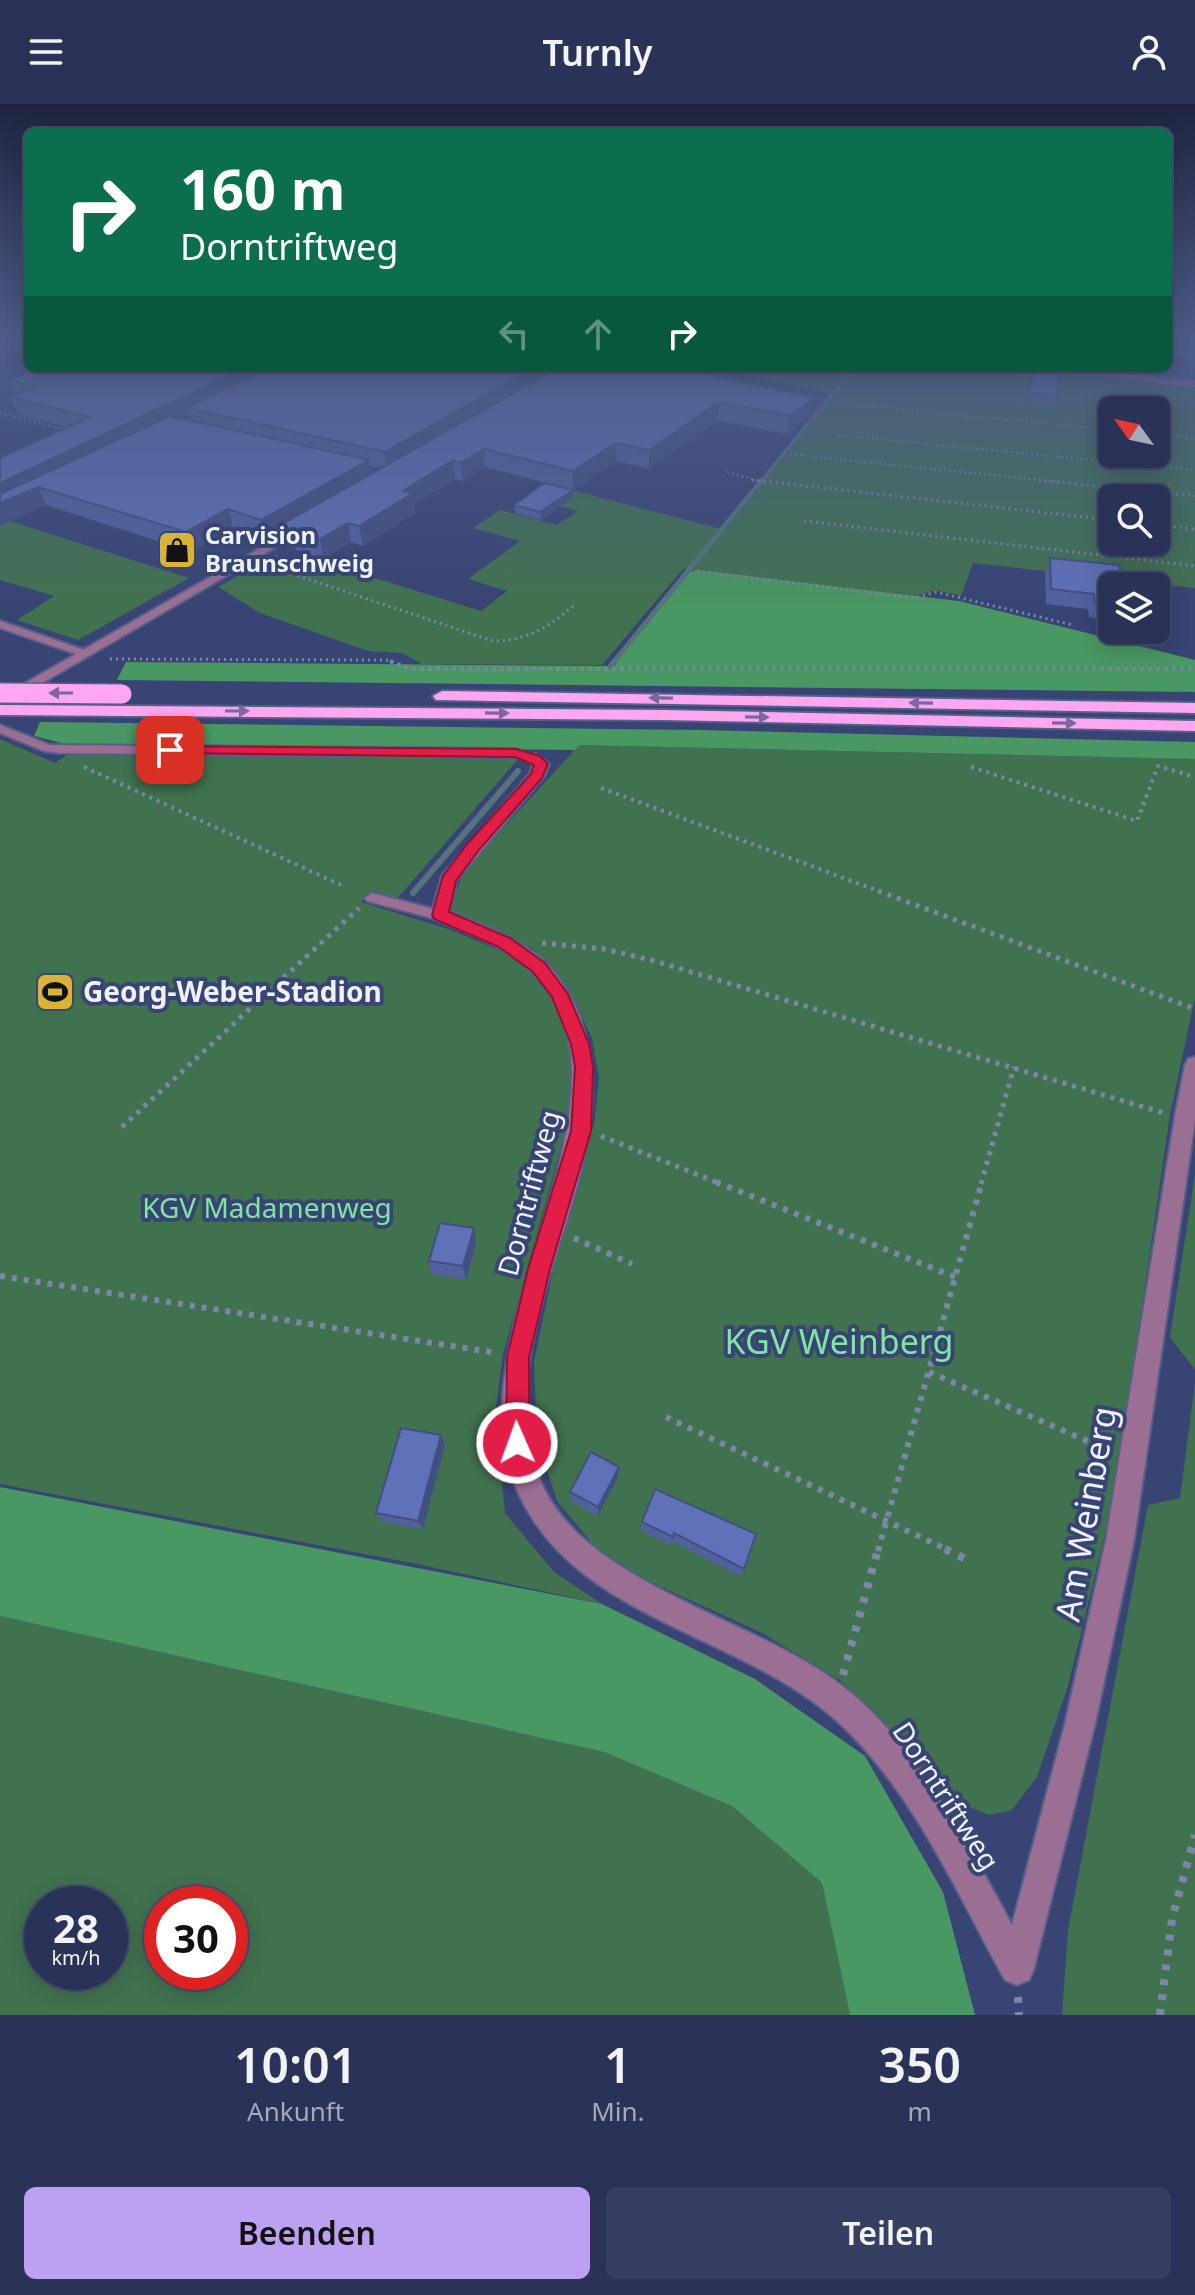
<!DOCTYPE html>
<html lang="de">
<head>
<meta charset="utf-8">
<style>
	:root { --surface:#2a3357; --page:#363f61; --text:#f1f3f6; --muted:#a5aaba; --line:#464e6d; --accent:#bca0f2 }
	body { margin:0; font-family:"Noto Sans",sans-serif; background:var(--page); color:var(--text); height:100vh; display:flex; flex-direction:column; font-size:30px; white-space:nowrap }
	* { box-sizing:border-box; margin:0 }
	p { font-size:26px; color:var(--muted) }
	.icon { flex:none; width:44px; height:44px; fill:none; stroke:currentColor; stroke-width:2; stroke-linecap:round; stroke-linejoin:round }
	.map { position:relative; height:1911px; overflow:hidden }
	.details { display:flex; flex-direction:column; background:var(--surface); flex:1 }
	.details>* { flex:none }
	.guide { position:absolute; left:24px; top:24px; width:1148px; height:244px; border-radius:12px; box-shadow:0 4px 20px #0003,0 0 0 2px var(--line); background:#0b6e4f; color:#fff; overflow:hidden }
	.needle { width:52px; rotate:303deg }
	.controls { position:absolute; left:1098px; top:292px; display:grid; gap:16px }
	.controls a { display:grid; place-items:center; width:72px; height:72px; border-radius:12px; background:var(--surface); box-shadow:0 4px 20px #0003,0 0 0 2px var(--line); font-size:40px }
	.speed { position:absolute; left:24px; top:1782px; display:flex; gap:16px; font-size:40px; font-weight:700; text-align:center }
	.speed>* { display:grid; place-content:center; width:104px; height:104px; border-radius:50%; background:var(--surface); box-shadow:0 4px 20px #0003,0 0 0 2px var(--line); line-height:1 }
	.speed small { font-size:20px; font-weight:400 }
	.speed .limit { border:12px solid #d22; background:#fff; color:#111 }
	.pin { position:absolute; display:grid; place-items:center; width:68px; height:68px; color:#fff; margin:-34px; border-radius:16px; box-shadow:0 4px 12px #0006 }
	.me { position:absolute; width:88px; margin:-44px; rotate:358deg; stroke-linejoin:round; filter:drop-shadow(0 0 6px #0008) }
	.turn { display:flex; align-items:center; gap:28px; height:168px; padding:0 24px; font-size:36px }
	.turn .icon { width:104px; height:104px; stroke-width:2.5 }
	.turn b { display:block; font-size:56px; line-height:68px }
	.lanes { display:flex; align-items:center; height:76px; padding:0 24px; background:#0003; justify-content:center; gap:40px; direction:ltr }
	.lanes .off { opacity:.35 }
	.eta { display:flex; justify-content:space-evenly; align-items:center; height:136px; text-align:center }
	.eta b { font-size:48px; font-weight:600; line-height:56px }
	.primary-button { display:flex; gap:16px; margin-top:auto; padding:16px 24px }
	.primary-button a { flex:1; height:92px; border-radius:12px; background:var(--accent); color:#111; font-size:32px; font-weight:600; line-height:92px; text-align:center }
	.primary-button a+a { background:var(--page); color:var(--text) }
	header { display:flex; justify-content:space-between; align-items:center; height:104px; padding:0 24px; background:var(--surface); font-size:36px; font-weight:600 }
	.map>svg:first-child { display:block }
</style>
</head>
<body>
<header><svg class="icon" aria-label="menu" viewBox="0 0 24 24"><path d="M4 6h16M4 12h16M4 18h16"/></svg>Turnly<svg class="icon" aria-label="person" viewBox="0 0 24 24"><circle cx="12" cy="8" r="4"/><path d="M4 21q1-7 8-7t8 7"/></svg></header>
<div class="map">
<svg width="1195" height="1911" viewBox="0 0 1195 1911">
	<rect width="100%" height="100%" fill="#384474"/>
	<path fill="#41724f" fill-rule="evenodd" d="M 742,264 L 984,264 L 1195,283 L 1195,484 L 973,459 L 961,492 L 936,486 L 915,492 L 683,465 L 602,561 L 422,560 L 402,549 L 368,547 L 260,509 L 218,483 L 275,451 L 330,468 L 340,463 L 481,507 L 507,487 L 468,475 L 520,437 L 473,424 L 500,406 L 557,421 L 578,407 L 540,397 L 560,383 L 725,426 L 835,290 L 738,269 ZM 1112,306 L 1156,306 L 1156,350 L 1112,350 ZM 1112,394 L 1156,394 L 1156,438 L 1112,438 Z
		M 0,414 L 189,474 L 78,536 L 17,516 L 54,492 L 0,476 Z
		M 0,635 L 55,659 L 69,649 L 518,655 L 397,795 L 369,789 L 361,798 L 451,826 L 503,848 L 530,868 L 552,895 L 564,922 L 572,949 L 574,997 L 503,1250 L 495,1311 L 505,1409 L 554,1468 L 602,1500 L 417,1460 L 0,1380 Z
		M 579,641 L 1195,655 L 1195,893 L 1170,1011 L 1129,1292 L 1105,1430 L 1068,1582 L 1037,1673 L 1012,1706 L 989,1711 L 952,1696 L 924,1674 L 841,1577 L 762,1529 L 646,1476 L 596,1444 L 557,1397 L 537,1336 L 534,1257 L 554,1162 L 594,1020 L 599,974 L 592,934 L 568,885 L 555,866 L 532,844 L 448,808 L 464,767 Z
		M 1195,1070 L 1195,1266 L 1170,1233 Z
		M 1195,1279 L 1195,1911 L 1062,1911 L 1068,1826 L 1148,1401 L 1180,1394 Z
		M 0,1512 L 604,1648 L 732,1702 L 822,1779 L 850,1911 L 0,1911 ZM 42,1800 L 110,1800 L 110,1868 L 42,1868 ZM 162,1800 L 230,1800 L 230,1868 L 162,1868 Z"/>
	<path fill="#499762" d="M 697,466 L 959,497 L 1195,556 L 1195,588 L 117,576 L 126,558 L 611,562 L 684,469 Z
		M 40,618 L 701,626 L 1195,638 L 1195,655 L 579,641 L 575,646 L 65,640 L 34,632 Z
		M 0,1383 L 602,1500 L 755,1575 L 865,1652 L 943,1788 L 975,1911 L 850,1911 L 822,1779 L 732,1702 L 604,1648 L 0,1512 Z"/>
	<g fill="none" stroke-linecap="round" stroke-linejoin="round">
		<path stroke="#56737c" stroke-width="4" d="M 1168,249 L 1195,252
			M 761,378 L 853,264"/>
		<path stroke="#56737c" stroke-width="5" d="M 613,559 L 762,376"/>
		<path stroke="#56737c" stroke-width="6" d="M 611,562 L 615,557
			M 413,789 L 518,667"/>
		<defs>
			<path id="lane" d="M 0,517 L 87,547 L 88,549 L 79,551 L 0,524 Z
				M 0,621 L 50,641 L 59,641 L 516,645 L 541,655 L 535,659 L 515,653 L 59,649 L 44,647 L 0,629 Z
				M 372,789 L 445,808 L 447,811 L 440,816 L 367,797 L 365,794 Z"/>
			<path id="street" d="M 1017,264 L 1052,264 L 1195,277 L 1195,283 Z
				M 306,418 L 310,419 L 310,423 L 13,596 L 3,596 L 1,593 Z
				M 535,650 L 549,660 L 545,671 L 456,777 L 450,808 C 482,820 516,833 543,856 C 559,871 571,891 579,911 C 636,1065 484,1214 538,1370 C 575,1479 758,1514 845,1584 C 921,1645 966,1737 1012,1821 L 1065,1620 L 1106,1436 L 1175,1012 L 1185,961 L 1188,955 L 1195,953 L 1195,1016 L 1134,1436 L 1095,1620 L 1034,1864 L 1029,1876 L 1017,1881 L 1005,1876 C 956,1788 914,1688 838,1618 C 738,1526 562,1515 512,1373 C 458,1218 649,989 535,871 C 508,843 469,829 434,815 L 431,811 L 442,772 L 530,670 L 533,661 L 527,655 Z"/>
			<path id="highway" d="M 442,587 L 1195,599 L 1195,609 L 436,596 L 433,592 Z
				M 0,601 L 663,606 L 1195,617 L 1195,627 L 663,616 L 0,611 Z"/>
		</defs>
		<use href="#lane" stroke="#55608a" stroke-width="4"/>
		<use href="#street" stroke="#55608a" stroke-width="4"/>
		<use href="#highway" stroke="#55608a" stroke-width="4"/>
		<path stroke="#7d86a8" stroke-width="2" stroke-dasharray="2 3" stroke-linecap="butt" d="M 832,299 L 1112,326
			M 0,309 L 69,327
			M 1156,330 L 1195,334
			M 837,331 L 1195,366
			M 790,350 L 1058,378
			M 727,368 L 763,378"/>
		<path stroke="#7d86a8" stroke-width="3" stroke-dasharray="2 4" stroke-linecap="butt" d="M 752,376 L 1112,416
			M 1039,376 L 1195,392
			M 804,417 L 1195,462
			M 1156,421 L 1195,425
			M 269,462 L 493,537 C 526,537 549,523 573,502
			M 697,467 L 914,494 L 936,488 L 1073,521
			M 110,555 L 386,556 L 395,559"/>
		<path stroke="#7d86a8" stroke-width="4" stroke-dasharray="3 5" stroke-linecap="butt" d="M 390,557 L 410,565 L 1195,565
			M 84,663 L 341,781
			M 971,663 L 1137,717 L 1158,662 L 1195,673
			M 601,684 L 884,789"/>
		<path stroke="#7d86a8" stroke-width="5" stroke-dasharray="4 6" stroke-linecap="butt" d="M 878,787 L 1195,905
			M 542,839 L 604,845 L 651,856 L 1164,1009
			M 122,1023 L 359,804
			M 601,1032 L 721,1080
			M 981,1080 L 1014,963"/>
		<path stroke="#7d86a8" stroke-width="6" stroke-dasharray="5 7" stroke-linecap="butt" d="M 716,1078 L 955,1173
			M 574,1134 L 632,1160
			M 0,1172 L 497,1249
			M 929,1268 L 1110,1347
			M 666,1313 L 950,1447
			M 878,1447 L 982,1078"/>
		<path stroke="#7d86a8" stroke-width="8" stroke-dasharray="6 9" stroke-linecap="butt" d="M 945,1445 L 968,1456
			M 843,1571 L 878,1445
			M 1018,1893 L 1019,1911
			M 1160,1911 L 1172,1815 L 1195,1731"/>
		<use href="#lane" fill="#9b6e94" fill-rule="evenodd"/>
		<use href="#street" fill="#9b6e94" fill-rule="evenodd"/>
		<use href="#highway" fill="#fda7f1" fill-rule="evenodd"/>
		<defs>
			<path id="highway-bridge" d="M 0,589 L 122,590"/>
		</defs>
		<use href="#highway-bridge" stroke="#55608a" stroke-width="22" stroke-linecap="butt"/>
		<use href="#highway-bridge" stroke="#fda7f1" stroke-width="19"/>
	</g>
	<path fill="#52619e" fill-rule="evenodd" d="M 32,264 L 736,264 L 722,274 L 811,311 L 787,330 L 717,316 L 649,365 L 616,357 L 573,386 L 485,363 L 463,377 L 455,375 L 414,400 L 415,409 L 363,442 L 351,438 L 324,455 L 283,441 L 280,427 L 265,435 L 233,424 L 192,448 L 46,401 L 0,422 L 0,354 L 67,323 L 18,311 L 11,293 L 17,291 L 11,276 L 23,271 L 21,268 ZM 189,310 L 190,317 L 180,315 ZM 370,362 L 381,364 L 371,370 Z
		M 1035,264 L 1063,265 L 1053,299 L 1025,295 Z
		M 573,386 L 573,393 L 541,416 L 515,409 L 514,401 Z
		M 1050,454 L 1112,482 L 1112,516 L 1089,513 L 1088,505 L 1046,500 L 1045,469 Z
		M 476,1138 L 466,1176 L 432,1170 L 429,1157 Z
		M 441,1331 L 445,1341 L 423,1425 L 383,1418 L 376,1409 Z
		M 618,1373 L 598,1412 L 571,1397 L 570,1388 Z
		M 655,1385 L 744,1465 L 740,1472 L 672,1437 L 670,1441 L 641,1426 L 642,1418 Z"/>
	<path fill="#424f81" d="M 245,264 L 284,264 L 187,304 L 189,310 L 38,383 L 46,401 L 0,422 L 0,379 Z
		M 533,264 L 563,264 L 388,366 L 385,348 Z
		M 713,264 L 736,264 L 703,287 L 704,270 Z
		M 814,294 L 811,311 L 787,330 L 790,312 Z
		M 719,298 L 717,316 L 649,365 L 649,346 Z
		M 616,339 L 616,357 L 573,386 L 573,367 Z
		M 484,345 L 485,363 L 463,377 L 461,359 Z
		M 369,356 L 372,374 L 279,422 L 280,427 L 265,435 L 261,416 Z
		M 453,356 L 455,375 L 414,400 L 415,409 L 363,442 L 359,422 L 403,387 Z
		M 573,386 L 573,393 L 541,416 L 540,408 Z
		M 228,405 L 233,424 L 192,448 L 186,428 Z
		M 348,419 L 351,438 L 324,455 L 320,435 Z
		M 474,1124 L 476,1138 L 466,1176 L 463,1162 Z
		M 441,1331 L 445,1341 L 423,1425 L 418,1417 Z
		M 619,1363 L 618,1373 L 598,1412 L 598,1403 Z"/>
	<path fill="#5f71b8" stroke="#424f81" stroke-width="2" d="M 32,264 L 245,264 L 0,379 L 0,354 L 90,313 L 11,293 L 37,283 L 11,276 L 27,270 L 21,268 Z
		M 270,264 L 533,264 L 385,348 L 187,304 Z
		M 558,264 L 713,264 L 704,270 L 814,294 L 790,312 L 719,298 L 649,346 L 616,339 L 573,367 L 484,345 L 461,359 L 453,356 L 403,387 L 412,390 L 359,422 L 348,419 L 320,435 L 279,422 Z
		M 1035,264 L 1063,265 L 1056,292 L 1027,288 Z
		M 170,312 L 369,356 L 261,416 L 228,405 L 186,428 L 38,383 L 0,399 L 0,390 Z
		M 545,379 L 573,386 L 540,408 L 514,401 Z
		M 1050,454 L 1119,461 L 1123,482 L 1112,482 L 1112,500 L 1095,498 L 1094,490 L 1051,485 Z
		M 440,1119 L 474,1124 L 463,1162 L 429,1157 Z
		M 401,1324 L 441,1331 L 418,1417 L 376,1409 Z
		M 591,1348 L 619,1363 L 598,1403 L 570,1388 Z
		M 655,1385 L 756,1430 L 744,1465 L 674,1429 L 673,1433 L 642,1418 Z"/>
	<defs><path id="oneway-solid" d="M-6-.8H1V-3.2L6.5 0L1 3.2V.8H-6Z" transform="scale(2)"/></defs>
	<g fill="#7d67a0">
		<use href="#oneway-solid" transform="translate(61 589) rotate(-180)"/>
		<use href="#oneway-solid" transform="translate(661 594) rotate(-179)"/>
		<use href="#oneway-solid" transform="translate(921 599) rotate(-179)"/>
		<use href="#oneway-solid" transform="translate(237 607)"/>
		<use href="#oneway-solid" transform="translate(497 609) rotate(1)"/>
		<use href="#oneway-solid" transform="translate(757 613) rotate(1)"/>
		<use href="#oneway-solid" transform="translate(1064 619) rotate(1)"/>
	</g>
	<linearGradient id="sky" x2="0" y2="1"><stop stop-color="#1f2540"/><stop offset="0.47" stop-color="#4d5c88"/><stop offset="1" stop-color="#4d5c88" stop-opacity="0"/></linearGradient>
	<rect width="1195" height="501" fill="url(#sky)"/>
	<path fill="#e11d48" stroke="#92132f" stroke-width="2" d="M 170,642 L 516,645 L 540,652 L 548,660 L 542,674 L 479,746 L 456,777 L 449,808 L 510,834 L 545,859 L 568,890 L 589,940 L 593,963 L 591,1027 L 550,1165 L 529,1253 L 529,1339 L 526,1347 L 517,1350 L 509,1347 L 506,1339 L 507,1253 L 528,1165 L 571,1027 L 575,963 L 571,940 L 552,893 L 533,868 L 499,843 L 434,815 L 432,811 L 443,772 L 468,739 L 531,670 L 534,661 L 515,653 L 165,649 L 163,646 Z"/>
	<defs>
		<symbol id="shop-square" viewBox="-11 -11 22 22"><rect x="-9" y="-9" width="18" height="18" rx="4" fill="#d9b434" stroke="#384474"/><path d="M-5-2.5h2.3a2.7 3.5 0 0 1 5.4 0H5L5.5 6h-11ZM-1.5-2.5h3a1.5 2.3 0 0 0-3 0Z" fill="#111"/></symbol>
		<symbol id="stadium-square" viewBox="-11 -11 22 22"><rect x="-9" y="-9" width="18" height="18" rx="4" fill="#d9b434" stroke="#384474"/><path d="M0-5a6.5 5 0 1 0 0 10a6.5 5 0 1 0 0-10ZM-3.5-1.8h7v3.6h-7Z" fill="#111"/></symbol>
	</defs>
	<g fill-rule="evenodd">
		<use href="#shop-square" x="155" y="424" width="44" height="44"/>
		<use href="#stadium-square" x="33" y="866" width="44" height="44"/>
	</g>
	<g text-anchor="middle" stroke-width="8" stroke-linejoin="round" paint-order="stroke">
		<g font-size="24" font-weight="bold" fill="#eef2fe" stroke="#384474" text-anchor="start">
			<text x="205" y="440">Carvision<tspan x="205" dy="28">Braunschweig</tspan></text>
		</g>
		<g font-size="28" font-weight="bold" fill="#eef2fe" stroke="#384474" text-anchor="start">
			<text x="83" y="898">Georg-Weber-Stadion</text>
		</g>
		<g font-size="28" fill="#eef2fe" stroke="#384474">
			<text transform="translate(529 1089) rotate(-75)" y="10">Dorntriftweg</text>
			<text transform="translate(946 1692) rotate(57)" y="10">Dorntriftweg</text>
		</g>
		<g font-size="28" fill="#7ee79d" stroke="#384474">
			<text x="267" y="1114">KGV Madamenweg</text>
		</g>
		<g font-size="34" fill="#7ee79d" stroke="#384474">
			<text x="839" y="1250">KGV Weinberg</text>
		</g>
		<g font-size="34" fill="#eef2fe" stroke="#384474">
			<text transform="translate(1086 1410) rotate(-80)" y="12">Am Weinberg</text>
		</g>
	</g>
</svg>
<div class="controls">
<a><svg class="needle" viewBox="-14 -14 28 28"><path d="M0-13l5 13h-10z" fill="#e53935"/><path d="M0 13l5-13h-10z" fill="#a5aaba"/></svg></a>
<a><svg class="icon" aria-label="search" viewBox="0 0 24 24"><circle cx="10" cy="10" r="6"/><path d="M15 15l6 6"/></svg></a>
<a><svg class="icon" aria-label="layers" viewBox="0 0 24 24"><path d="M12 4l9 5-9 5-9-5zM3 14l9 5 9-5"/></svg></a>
</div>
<div class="speed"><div>28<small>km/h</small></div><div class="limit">30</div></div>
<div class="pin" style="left:170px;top:646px;background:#d93025"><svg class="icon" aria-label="arrive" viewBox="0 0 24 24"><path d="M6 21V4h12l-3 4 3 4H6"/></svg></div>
<svg class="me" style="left:517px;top:1339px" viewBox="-20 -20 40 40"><circle r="17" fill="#e11d48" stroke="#fff" stroke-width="3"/><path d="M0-11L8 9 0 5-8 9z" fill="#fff"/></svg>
<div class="guide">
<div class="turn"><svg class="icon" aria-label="right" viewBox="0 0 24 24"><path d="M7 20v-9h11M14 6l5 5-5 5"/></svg><div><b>160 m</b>Dorntriftweg</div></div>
<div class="lanes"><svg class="icon off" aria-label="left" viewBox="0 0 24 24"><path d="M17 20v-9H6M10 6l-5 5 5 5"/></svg><svg class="icon off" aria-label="ahead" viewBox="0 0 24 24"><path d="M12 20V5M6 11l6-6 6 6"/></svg><svg class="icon" aria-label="right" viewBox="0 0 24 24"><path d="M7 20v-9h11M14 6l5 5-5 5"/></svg></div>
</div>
</div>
<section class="details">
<div class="eta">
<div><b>10:01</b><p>Ankunft</p></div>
<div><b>1</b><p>Min.</p></div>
<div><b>350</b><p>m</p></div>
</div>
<div class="primary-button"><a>Beenden</a><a>Teilen</a></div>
</section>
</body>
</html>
